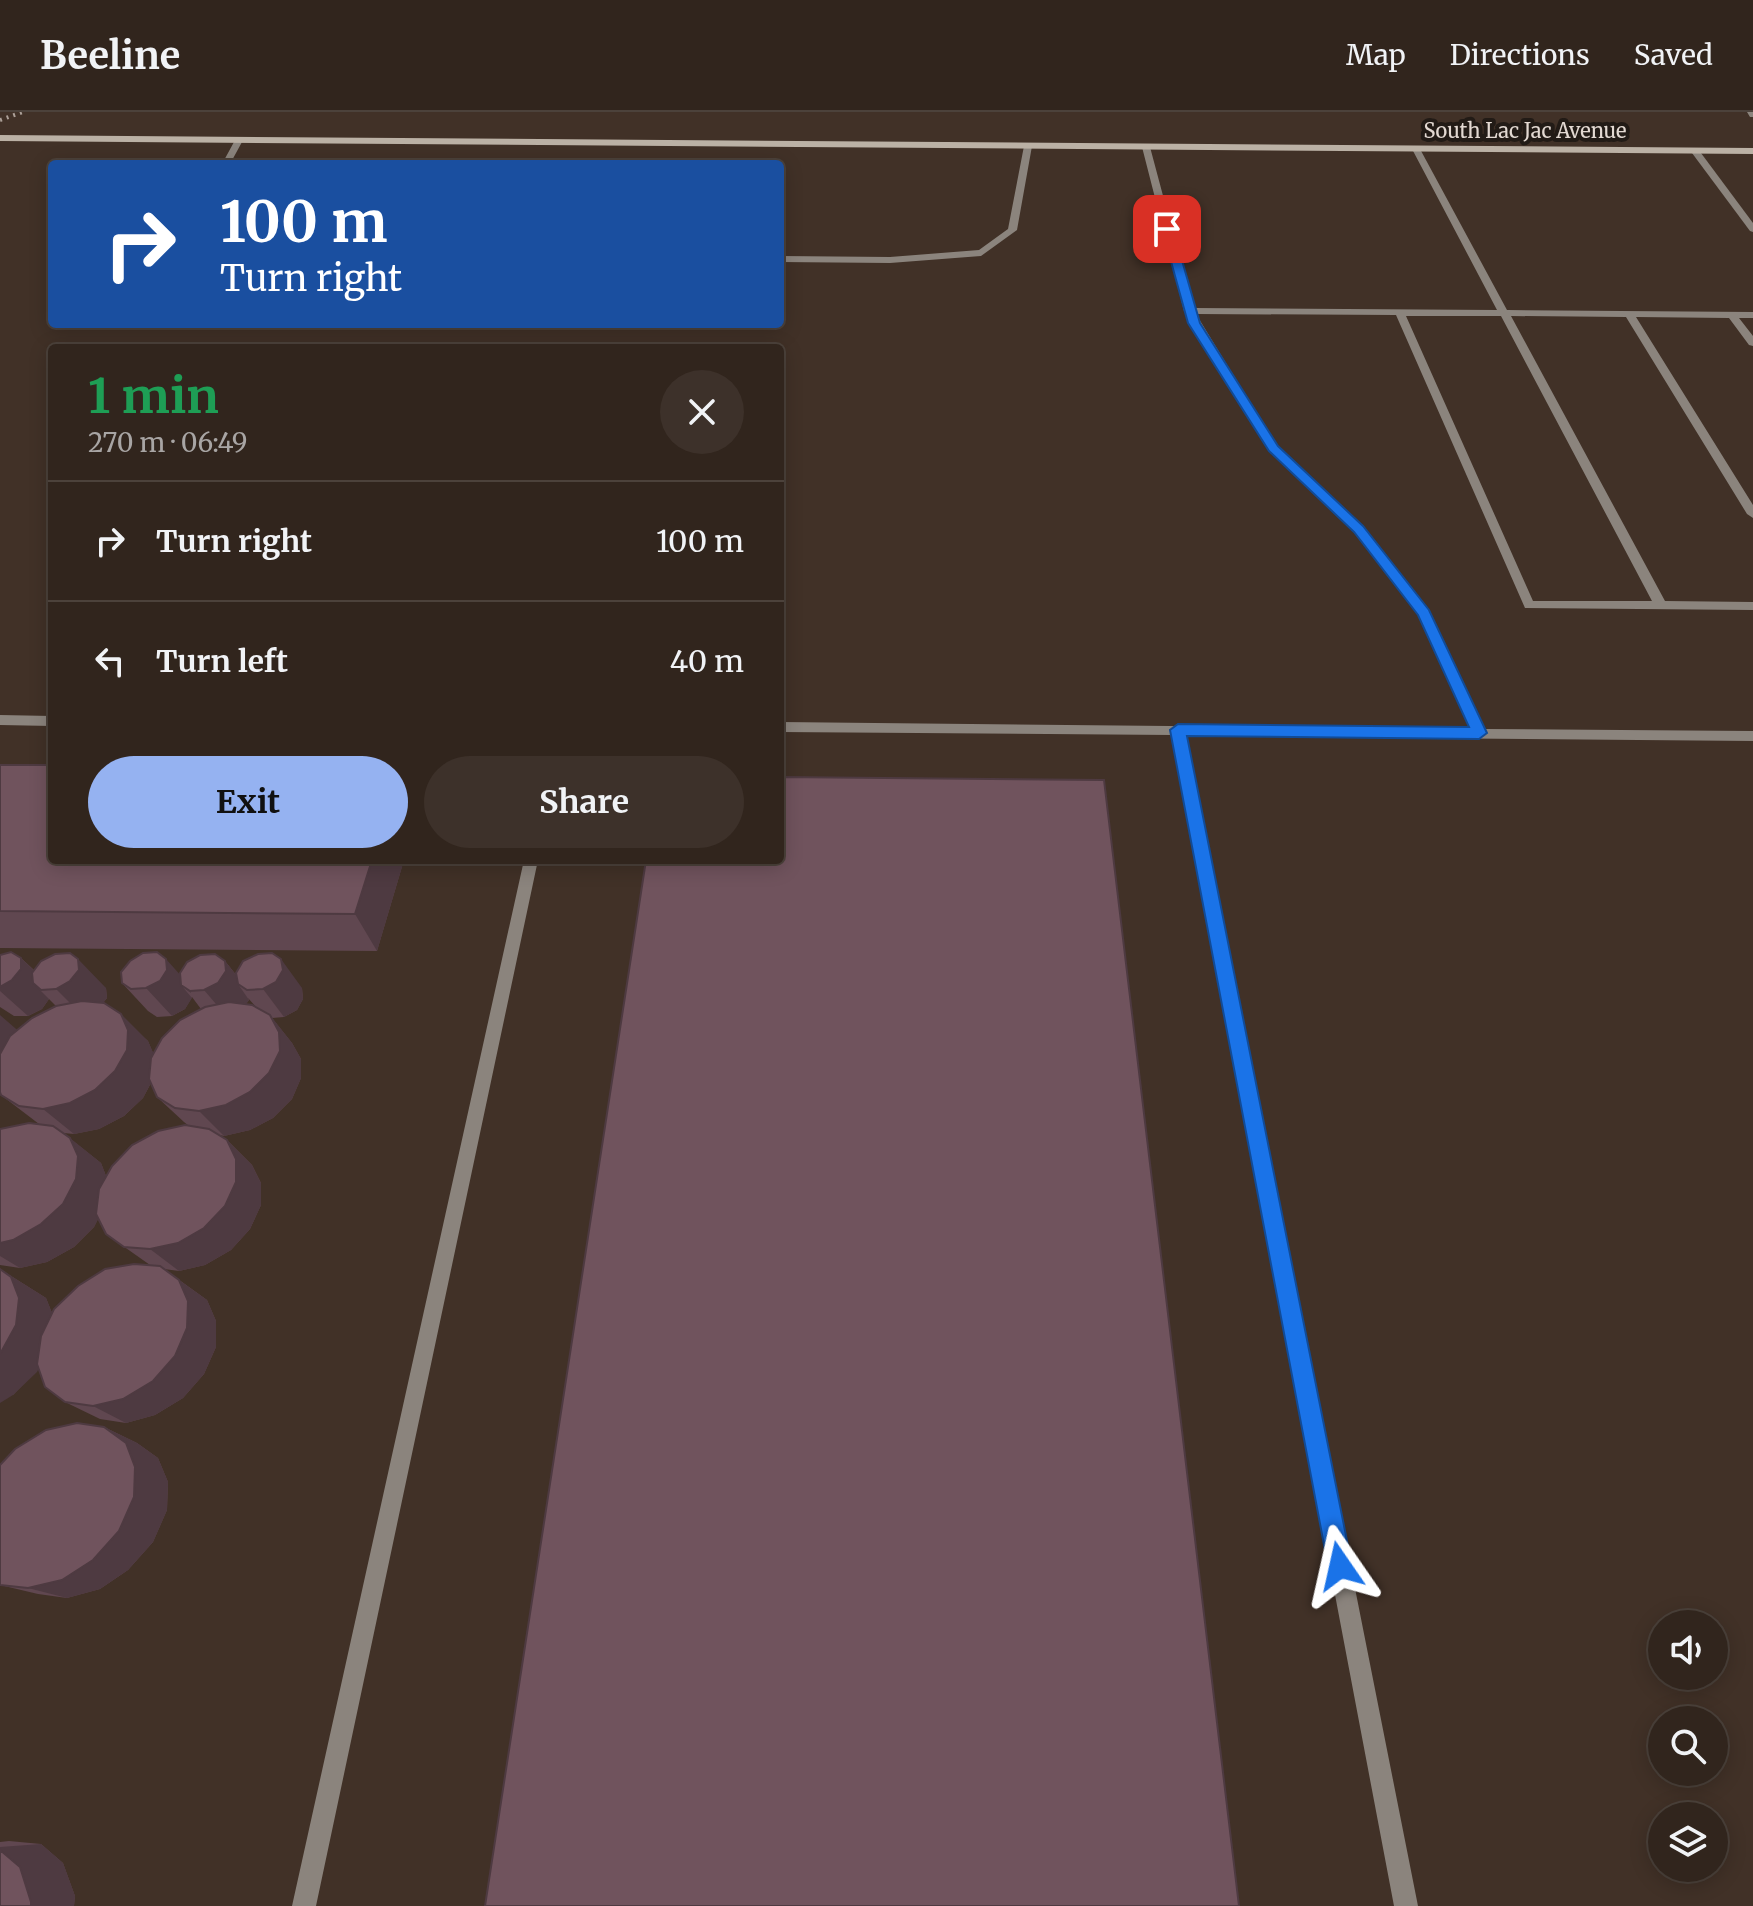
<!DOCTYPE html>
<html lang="en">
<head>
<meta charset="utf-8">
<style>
	:root { --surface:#31251d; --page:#3d312a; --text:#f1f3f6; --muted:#a8a5a4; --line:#4c423b; --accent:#95b2f1 }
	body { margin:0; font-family:Merriweather,serif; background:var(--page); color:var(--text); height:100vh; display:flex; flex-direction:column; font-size:30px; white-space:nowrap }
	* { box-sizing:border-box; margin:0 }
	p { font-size:26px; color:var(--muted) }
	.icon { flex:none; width:44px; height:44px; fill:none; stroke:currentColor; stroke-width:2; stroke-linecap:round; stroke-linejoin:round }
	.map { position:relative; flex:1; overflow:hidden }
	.sheet { position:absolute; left:48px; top:232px; width:736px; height:520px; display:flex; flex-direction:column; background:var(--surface); border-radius:8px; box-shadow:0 4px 20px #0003,0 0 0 2px var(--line) }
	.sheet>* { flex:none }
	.banner { position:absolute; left:48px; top:48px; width:736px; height:168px; border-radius:8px; box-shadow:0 4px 20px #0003,0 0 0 2px var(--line); background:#1a4fa0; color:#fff; overflow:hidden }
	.tools { position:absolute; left:1648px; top:1498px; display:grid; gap:16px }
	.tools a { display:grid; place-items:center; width:80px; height:80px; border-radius:50%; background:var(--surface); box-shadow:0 4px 20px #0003,0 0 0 2px var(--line); font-size:40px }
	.pin { position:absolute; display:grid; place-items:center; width:68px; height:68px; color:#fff; margin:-34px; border-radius:16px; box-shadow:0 4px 12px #0006 }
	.me { position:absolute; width:88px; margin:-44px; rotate:349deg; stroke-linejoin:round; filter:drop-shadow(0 0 6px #0008) }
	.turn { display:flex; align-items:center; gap:28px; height:168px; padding:0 40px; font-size:36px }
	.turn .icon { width:104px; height:104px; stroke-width:2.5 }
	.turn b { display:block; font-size:56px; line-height:68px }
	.round { display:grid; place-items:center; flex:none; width:84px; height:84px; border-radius:42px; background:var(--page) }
	.headline { display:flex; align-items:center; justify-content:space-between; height:136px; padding:0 40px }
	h1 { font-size:48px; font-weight:700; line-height:60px; color:#1e9e55 }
	.button { display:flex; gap:16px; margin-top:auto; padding:16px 40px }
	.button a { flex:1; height:92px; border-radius:48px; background:var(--accent); color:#111; font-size:32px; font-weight:700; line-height:92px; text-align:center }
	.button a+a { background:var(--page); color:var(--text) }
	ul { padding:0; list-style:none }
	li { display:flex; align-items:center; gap:24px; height:120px; padding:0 40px; border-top:2px solid var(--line) }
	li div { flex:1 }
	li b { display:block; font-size:30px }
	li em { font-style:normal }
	header { display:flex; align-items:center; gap:48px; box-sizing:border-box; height:112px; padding:0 40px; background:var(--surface); border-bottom:2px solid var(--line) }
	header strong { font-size:38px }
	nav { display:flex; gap:44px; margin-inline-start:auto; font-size:28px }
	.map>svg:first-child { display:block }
</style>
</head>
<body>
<header>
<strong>Beeline</strong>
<nav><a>Map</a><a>Directions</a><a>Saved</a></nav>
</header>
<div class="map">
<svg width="1753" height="1794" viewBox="0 0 1753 1794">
	<rect width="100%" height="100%" fill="#413127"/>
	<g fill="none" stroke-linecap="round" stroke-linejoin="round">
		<path fill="#8b847d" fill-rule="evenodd" d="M 1747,0 L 1753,0 L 1753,5 L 1750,5 Z
			M 238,27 L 242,30 L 230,52 L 222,52 L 234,30 Z
			M 1028,31 L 1032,34 L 1017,118 L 981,144 L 890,151 L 780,150 L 780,144 L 890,145 L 979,138 L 1008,117 L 1024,34 Z
			M 1146,32 L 1150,35 L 1193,196 L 1497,198 L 1412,37 L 1416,34 L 1420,37 L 1507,198 L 1753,200 L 1753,206 L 1739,206 L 1753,224 L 1753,234 L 1749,233 L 1729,206 L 1636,205 L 1753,393 L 1753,406 L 1747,402 L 1626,205 L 1511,204 L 1665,489 L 1753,490 L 1753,498 L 1525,496 L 1396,203 L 1196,202 L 1277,335 L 1362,414 L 1428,498 L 1484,617 L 1753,619 L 1753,629 L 1186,624 L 1418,1794 L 1394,1794 L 1172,623 L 780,620 L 780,610 L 1470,617 L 1418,502 L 1354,420 L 1269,339 L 1184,199 L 1142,35 ZM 1406,204 L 1501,204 L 1652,489 L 1533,489 Z
			M 0,603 L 52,604 L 52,614 L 0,613 Z
			M 524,748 L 538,748 L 316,1794 L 292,1794 Z"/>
		<path fill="#8b847d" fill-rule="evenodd" d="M 1692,37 L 1698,37 L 1753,111 L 1753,120 L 1750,119 L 1692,41 Z"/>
		<path fill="#bbb1a5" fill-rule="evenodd" d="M 0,23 L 1753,36 L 1753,42 L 0,29 Z"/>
		<path stroke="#aca098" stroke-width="4" stroke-dasharray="2 5" stroke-linecap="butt" d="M 0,8 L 23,0"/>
	</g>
	<path fill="#604750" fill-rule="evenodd" d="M 0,653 L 404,748 L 377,839 L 0,836 Z
		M 0,843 L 21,846 L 34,858 L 106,876 L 107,886 L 103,891 L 148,929 L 153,941 L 201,897 L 192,885 L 185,897 L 172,904 L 157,905 L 148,899 L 122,871 L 180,862 L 225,849 L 237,864 L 302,876 L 303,887 L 297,898 L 284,905 L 272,906 L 292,931 L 301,947 L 301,966 L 292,987 L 273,1006 L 250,1018 L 224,1024 L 220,1023 L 227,1028 L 252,1053 L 261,1071 L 261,1093 L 250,1117 L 231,1138 L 205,1153 L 179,1159 L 164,1157 L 207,1188 L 216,1209 L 216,1235 L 204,1262 L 183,1286 L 155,1303 L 126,1311 L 100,1307 L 65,1290 L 38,1257 L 13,1283 L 0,1157 L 46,1186 L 52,1201 L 150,1153 L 106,1122 L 98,1107 L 94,1115 L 74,1135 L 47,1150 L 20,1156 L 0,1153 L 0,1017 L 39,1012 L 1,983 L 17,918 L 56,894 L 49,887 L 42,897 L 28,904 L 14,904 L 0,895 ZM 248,886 L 256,895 L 246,892 L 249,888 ZM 151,971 L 157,985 L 184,1010 L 189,1014 L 106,1064 L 101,1051 L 63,1021 L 74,1022 L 99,1017 L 124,1004 L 143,986 Z
		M 104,1315 L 137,1331 L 158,1346 L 168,1370 L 167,1398 L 153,1430 L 128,1458 L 100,1477 L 67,1486 L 38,1482 L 0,1473 Z
		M 9,1729 L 41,1732 L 63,1751 L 75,1784 L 74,1794 L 0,1794 L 0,1730 Z"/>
	<path fill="#4e3a41" d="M 372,748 L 404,748 L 377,839 L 355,802 Z
		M 21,846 L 51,875 L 33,871 L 49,887 L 42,897 L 28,904 L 0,879 L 0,875 Z
		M 78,847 L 106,876 L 107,886 L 98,897 L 84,905 L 56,877 Z
		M 166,847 L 191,875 L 191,881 L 181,873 L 192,886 L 185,897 L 172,904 L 146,876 Z
		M 281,847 L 302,876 L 303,887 L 297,898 L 284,905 L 263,877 Z
		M 225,849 L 247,877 L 238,872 L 249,888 L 241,899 L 228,906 L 204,878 Z
		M 121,902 L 148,929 L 155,945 L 154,965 L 143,986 L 124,1004 L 99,1017 L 74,1022 L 43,997 Z
		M 0,903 L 23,923 L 0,981 Z
		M 270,903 L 292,931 L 301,947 L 301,966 L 292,987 L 273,1006 L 250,1018 L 224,1024 L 199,999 Z
		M 70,1026 L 101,1051 L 108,1069 L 107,1090 L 94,1115 L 74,1135 L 47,1150 L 20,1156 L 0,1144 L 0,1131 Z
		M 227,1028 L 252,1053 L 261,1071 L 261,1093 L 250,1117 L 231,1138 L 205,1153 L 179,1159 L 150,1137 Z
		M 0,1157 L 46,1186 L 54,1206 L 51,1232 L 37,1260 L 13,1283 L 0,1291 Z
		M 179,1168 L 207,1188 L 216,1209 L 216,1235 L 204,1262 L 183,1286 L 155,1303 L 126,1311 L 93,1294 Z
		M 104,1315 L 137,1331 L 158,1346 L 168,1370 L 167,1398 L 153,1430 L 128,1458 L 100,1477 L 67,1486 L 28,1476 Z
		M 41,1732 L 63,1751 L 75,1784 L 74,1794 L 31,1794 L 0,1738 L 0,1735 Z"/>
	<path fill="#70535d" stroke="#4e3a41" stroke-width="2" d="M 0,653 L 52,653 L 52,748 L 372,748 L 355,802 L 0,799 Z
		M 780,665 L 1104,668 L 1239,1794 L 485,1794 L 646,748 L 780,748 Z
		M 11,840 L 21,846 L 21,857 L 12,868 L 0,875 L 0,843 Z
		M 157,840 L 166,847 L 167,858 L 160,869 L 146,876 L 131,877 L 122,871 L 121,860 L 130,849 L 143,841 Z
		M 70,841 L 78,847 L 79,858 L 70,869 L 56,877 L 41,878 L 33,871 L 32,861 L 41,849 L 55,842 Z
		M 272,841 L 281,847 L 283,858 L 276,870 L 263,877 L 247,878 L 238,872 L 236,861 L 243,849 L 258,842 Z
		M 215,842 L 225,849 L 226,859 L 218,871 L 204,878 L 190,879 L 181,873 L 180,861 L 187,850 L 200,843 Z
		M 82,889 L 104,891 L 121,902 L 128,918 L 127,938 L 115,959 L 95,978 L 70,991 L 43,997 L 19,994 L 1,983 L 0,980 L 0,942 L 10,924 L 32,906 L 56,894 Z
		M 229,890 L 252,893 L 270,903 L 279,920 L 280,939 L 269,961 L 250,980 L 226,993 L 199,999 L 175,996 L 157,985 L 149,967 L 151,946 L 162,926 L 180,908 L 205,895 Z
		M 29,1011 L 53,1014 L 70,1026 L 78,1044 L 76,1067 L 63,1092 L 41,1112 L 13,1128 L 0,1131 L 0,1017 Z
		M 185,1013 L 209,1017 L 227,1028 L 236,1047 L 236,1070 L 225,1094 L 204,1116 L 178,1131 L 150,1137 L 124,1135 L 106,1122 L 96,1102 L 99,1077 L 112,1054 L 132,1033 L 158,1019 Z
		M 134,1152 L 160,1154 L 179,1168 L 188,1189 L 187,1216 L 175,1244 L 153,1269 L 123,1287 L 93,1294 L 65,1290 L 45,1275 L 37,1252 L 41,1224 L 54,1197 L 78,1174 L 105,1157 Z
		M 0,1157 L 11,1165 L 19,1186 L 16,1213 L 0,1242 Z
		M 77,1311 L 104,1315 L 126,1331 L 135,1355 L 134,1385 L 119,1419 L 93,1448 L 62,1468 L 28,1476 L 0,1473 L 0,1353 L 15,1337 L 46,1318 Z
		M 0,1738 L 20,1755 L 31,1790 L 31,1794 L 0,1794 Z"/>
	<path fill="#1a73e8" stroke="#114b97" stroke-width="2" d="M 1167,114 L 1173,117 L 1200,211 L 1278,334 L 1363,414 L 1429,498 L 1487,621 L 1479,627 L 1187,624 L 1352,1454 L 1349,1462 L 1340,1465 L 1332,1462 L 1328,1454 L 1170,618 L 1178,612 L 1469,615 L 1418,503 L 1354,420 L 1269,339 L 1188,211 L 1162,117 Z"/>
	<g text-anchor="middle" stroke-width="8" stroke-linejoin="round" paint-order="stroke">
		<g font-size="20" fill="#e3d9d2" stroke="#221b16">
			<text x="1525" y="26">South Lac Jac Avenue</text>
		</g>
	</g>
</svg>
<div class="tools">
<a><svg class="icon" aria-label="sound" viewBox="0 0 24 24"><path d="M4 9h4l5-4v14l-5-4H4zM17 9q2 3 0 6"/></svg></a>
<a><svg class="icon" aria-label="search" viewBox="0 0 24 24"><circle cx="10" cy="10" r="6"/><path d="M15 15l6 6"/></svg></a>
<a><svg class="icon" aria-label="layers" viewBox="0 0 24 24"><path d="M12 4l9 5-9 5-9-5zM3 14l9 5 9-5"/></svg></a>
</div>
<div class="pin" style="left:1167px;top:117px;background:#d93025"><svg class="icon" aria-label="arrive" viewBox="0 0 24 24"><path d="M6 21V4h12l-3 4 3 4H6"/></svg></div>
<svg class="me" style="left:1340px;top:1454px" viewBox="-20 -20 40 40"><path d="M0-17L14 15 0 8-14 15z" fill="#1a73e8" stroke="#fff" stroke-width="4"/></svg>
<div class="banner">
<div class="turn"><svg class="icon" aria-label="right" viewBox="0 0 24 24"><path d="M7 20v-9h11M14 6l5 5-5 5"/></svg><div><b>100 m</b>Turn right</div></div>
</div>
<section class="sheet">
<div class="headline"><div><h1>1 min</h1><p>270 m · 06:49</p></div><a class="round"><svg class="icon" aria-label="close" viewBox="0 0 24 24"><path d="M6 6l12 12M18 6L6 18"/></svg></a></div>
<ul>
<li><svg class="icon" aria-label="right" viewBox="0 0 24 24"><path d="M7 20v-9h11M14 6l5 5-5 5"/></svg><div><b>Turn right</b></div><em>100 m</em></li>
<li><svg class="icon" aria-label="left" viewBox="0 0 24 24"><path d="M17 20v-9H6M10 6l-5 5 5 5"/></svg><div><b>Turn left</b></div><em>40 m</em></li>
</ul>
<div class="button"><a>Exit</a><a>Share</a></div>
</section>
</div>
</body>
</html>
